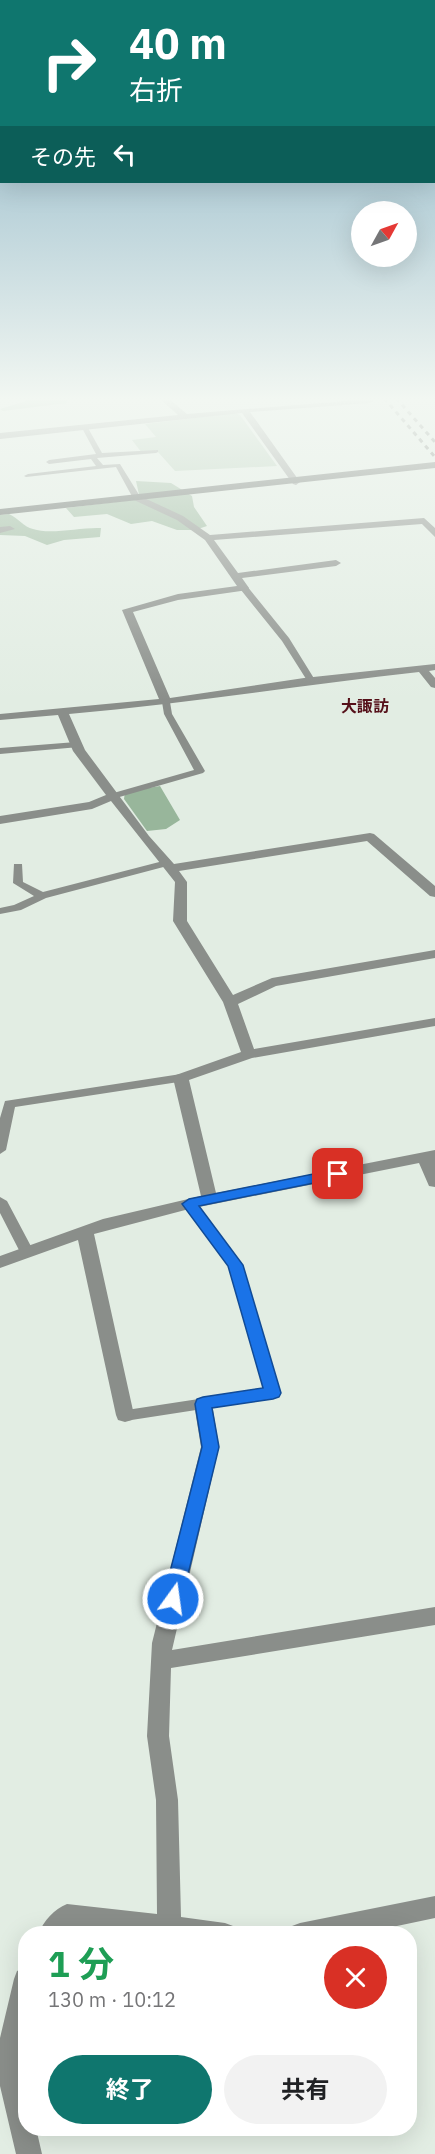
<!DOCTYPE html>
<html lang="ja">
<head>
<meta charset="utf-8">
<style>
	:root { --surface:#fff; --page:#f2f2f2; --text:#202124; --muted:#757577; --accent:#0f766e }
	body { margin:0; font-family:"IBM Plex Sans","Noto Sans JP",sans-serif; background:var(--page); color:var(--text); height:100vh; display:flex; flex-direction:column; font-size:22px; white-space:nowrap }
	* { box-sizing:border-box; margin:0 }
	p { font-size:20px; color:var(--muted) }
	.icon { flex:none; width:33px; height:33px; fill:none; stroke:currentColor; stroke-width:2; stroke-linecap:round; stroke-linejoin:round }
	.map { position:relative; flex:1; overflow:hidden }
	.sheet { position:absolute; left:18px; top:1926px; width:399px; height:210px; display:flex; flex-direction:column; background:var(--surface); border-radius:24px; box-shadow:0 6px 24px #0002 }
	.sheet>* { flex:none }
	.banner { position:absolute; left:0px; top:0px; width:435px; height:183px; box-shadow:0 6px 24px #0002; background:#0f766e; color:#fff; overflow:hidden }
	.needle { width:39px; rotate:50deg }
	.buttons { position:absolute; left:351px; top:201px; display:grid; gap:12px }
	.buttons a { display:grid; place-items:center; width:66px; height:66px; border-radius:50%; background:var(--surface); box-shadow:0 6px 24px #0002; font-size:30px }
	.pin { position:absolute; display:grid; place-items:center; width:51px; height:51px; color:#fff; margin:-26px; border-radius:12px; box-shadow:0 3px 9px #0006 }
	.me { position:absolute; width:66px; margin:-33px; rotate:14deg; stroke-linejoin:round; filter:drop-shadow(0 0 4px #0008) }
	.turn { display:flex; align-items:center; gap:21px; height:126px; padding:0 30px; font-size:27px }
	.turn .icon { width:78px; height:78px; stroke-width:2.5 }
	.turn b { display:block; font-size:42px; line-height:51px }
	.then { display:flex; align-items:center; height:57px; padding:0 30px; background:#0003; gap:12px; font-size:22px }
	.round { display:grid; place-items:center; flex:none; width:63px; height:63px; border-radius:32px; background:var(--page) }
	.headline { display:flex; align-items:center; justify-content:space-between; height:102px; padding:0 30px }
	h1 { font-size:36px; font-weight:700; line-height:45px; color:#1e9e55 }
	.primary-button { display:flex; gap:12px; margin-top:auto; padding:12px 30px }
	.primary-button a { flex:1; height:69px; border-radius:36px; background:var(--accent); color:#fff; font-size:24px; font-weight:700; line-height:69px; text-align:center }
	.primary-button a+a { background:var(--page); color:var(--text) }
	.map>svg:first-child { display:block }
</style>
</head>
<body>
<div class="map">
<svg width="435" height="2154" viewBox="0 0 435 2154">
	<rect width="100%" height="100%" fill="#e2ede3"/>
	<path fill="#b1cab4" d="M 235,413 L 240,415 L 277,466 L 175,471 L 158,452 L 142,453 L 132,440 L 156,437 L 145,424 Z"/>
	<path fill="#98b69b" d="M 25,398 L 66,398 L 67,403 L 3,411 L 0,409 L 26,401 Z
		M 136,481 L 171,483 L 192,496 L 194,507 L 207,526 L 195,530 L 177,530 L 152,521 L 131,524 L 107,514 L 74,517 L 66,508 L 140,499 Z
		M 9,514 C 18,518 24,527 33,529 C 51,535 80,527 101,528 L 100,537 L 64,540 L 47,545 L 25,536 L 0,535 L 0,515 Z
		M 160,786 L 180,820 L 166,829 L 147,831 L 124,799 L 125,792 Z"/>
	<g fill="none" stroke-linecap="round" stroke-linejoin="round">
		<path fill="#8a8e8a" fill-rule="evenodd" d="M 85,426 L 88,428 L 102,453 L 158,450 L 158,452 L 156,453 L 97,458 L 103,465 L 120,464 L 141,498 L 140,500 L 134,500 L 116,467 L 26,477 L 24,476 L 28,474 L 96,466 L 91,459 L 49,464 L 46,462 L 49,460 L 96,454 L 82,428 Z
			M 241,586 L 247,586 L 289,638 L 315,680 L 314,682 L 308,682 L 282,641 L 241,590 Z
			M 166,699 L 170,702 L 172,714 L 205,771 L 203,773 L 116,798 L 110,798 L 110,794 L 194,770 L 164,714 L 162,702 Z
			M 76,742 L 81,745 L 79,747 L 0,754 L 0,748 Z
			M 167,860 L 171,861 L 171,865 L 46,898 L 21,910 L 0,914 L 0,908 L 14,905 L 34,896 L 13,883 L 14,864 L 22,864 L 23,882 L 43,892 Z
			M 181,1074 L 185,1075 L 187,1078 L 185,1081 L 15,1107 L 6,1150 L 0,1154 L 0,1118 L 5,1101 Z
			M 0,1197 L 7,1201 L 34,1252 L 32,1255 L 22,1255 L 20,1252 L 0,1213 Z
			M 189,1200 L 194,1201 L 243,1265 L 280,1393 L 278,1397 L 273,1398 L 125,1421 L 120,1419 L 118,1415 L 120,1411 L 265,1389 L 230,1266 L 182,1204 Z"/>
		<path fill="#8a8e8a" fill-rule="evenodd" d="M 159,398 L 168,398 L 187,414 L 370,399 L 374,401 L 370,403 L 250,412 L 300,482 L 296,485 L 293,484 L 242,413 L 0,439 L 0,433 L 178,415 Z
			M 134,496 L 140,496 L 183,516 L 210,535 L 424,518 L 435,528 L 435,537 L 422,524 L 214,540 L 238,573 L 336,560 L 341,563 L 336,566 L 242,578 L 249,588 L 248,590 L 178,600 L 133,612 L 170,698 L 304,678 L 435,664 L 435,670 L 429,671 L 435,678 L 435,688 L 431,687 L 419,672 C 302,685 186,704 69,714 L 85,750 L 149,836 L 174,864 L 370,833 L 374,834 L 435,886 L 435,897 L 430,896 L 367,841 L 179,871 L 187,882 L 187,921 L 233,995 L 272,978 L 435,950 L 435,958 L 276,986 L 238,1004 L 254,1049 L 435,1018 L 435,1026 L 252,1058 L 189,1080 L 216,1193 L 435,1150 L 435,1187 L 429,1186 L 419,1163 L 189,1209 L 94,1234 L 134,1415 L 132,1420 L 125,1422 L 118,1420 L 116,1415 L 78,1240 L 0,1268 L 0,1256 L 103,1219 L 201,1196 L 173,1078 L 176,1075 L 241,1052 L 223,1002 L 173,921 L 175,882 L 111,801 L 92,809 L 0,824 L 0,816 L 89,802 L 106,795 L 73,751 L 58,715 L 0,720 L 0,714 L 159,699 L 122,610 L 178,594 L 237,586 L 205,540 L 177,520 L 134,500 Z
			M 0,527 L 10,526 L 15,529 L 0,533 Z
			M 203,1397 L 210,1399 L 212,1404 L 219,1447 L 172,1650 L 435,1607 L 435,1625 L 171,1668 L 169,1736 L 178,1800 L 181,1917 L 225,1923 L 233,1926 L 237,1934 L 126,1934 L 72,1927 L 66,1934 L 38,1934 C 44,1921 54,1909 67,1904 L 157,1914 L 156,1800 L 147,1736 L 152,1643 L 201,1447 L 194,1404 L 196,1399 Z
			M 435,1896 L 435,1918 L 359,1934 L 288,1934 L 292,1926 L 300,1923 Z
			M 26,1967 L 26,2036 L 20,2062 L 26,2086 L 26,2128 L 36,2128 L 42,2154 L 16,2154 L 0,2086 L 0,2038 L 14,1979 L 17,1971 Z"/>
		<path fill="#5d635e" fill-rule="evenodd" d="M 435,462 L 435,468 L 0,515 L 0,509 Z"/>
		<path stroke="#626862" stroke-width="3" stroke-dasharray="4.5 4.5" stroke-linecap="butt" d="M 384,398 L 435,457
			M 396,398 L 435,442"/>
	</g>
	<linearGradient id="sky" x2="0" y2="1"><stop stop-color="#7eabc0"/><stop offset="0.57" stop-color="#f2f7f2"/><stop offset="1" stop-color="#f2f7f2" stop-opacity="0"/></linearGradient>
	<rect width="435" height="700" fill="url(#sky)"/>
	<path fill="#1a73e8" stroke="#114b97" stroke-width="1.5" d="M 338,1169 L 346,1174 L 344,1177 L 199,1206 L 243,1265 L 281,1393 L 279,1397 L 273,1399 L 212,1408 L 219,1447 L 182,1599 L 179,1605 L 173,1607 L 166,1605 L 163,1599 L 202,1447 L 195,1404 L 197,1399 L 203,1397 L 263,1388 L 228,1266 L 182,1204 L 189,1199 Z"/>
	<g text-anchor="middle" stroke-width="4.5" stroke-linejoin="round" paint-order="stroke">
		<g font-size="16" font-weight="bold" fill="#551019" stroke="#e2ede3">
			<text x="365" y="712">大諏訪</text>
		</g>
	</g>
</svg>
<div class="buttons">
<a><svg class="needle" viewBox="-14 -14 28 28"><path d="M0-13l5 13h-10z" fill="#e53935"/><path d="M0 13l5-13h-10z" fill="#757577"/></svg></a>
</div>
<div class="pin" style="left:338px;top:1174px;background:#d93025"><svg class="icon" aria-label="arrive" viewBox="0 0 24 24"><path d="M6 21V4h12l-3 4 3 4H6"/></svg></div>
<svg class="me" style="left:173px;top:1599px" viewBox="-20 -20 40 40"><circle r="17" fill="#1a73e8" stroke="#fff" stroke-width="3"/><path d="M0-11L8 9 0 5-8 9z" fill="#fff"/></svg>
<div class="banner">
<div class="turn"><svg class="icon" aria-label="right" viewBox="0 0 24 24"><path d="M7 20v-9h11M14 6l5 5-5 5"/></svg><div><b>40 m</b>右折</div></div>
<div class="then">その先<svg class="icon" aria-label="left" viewBox="0 0 24 24"><path d="M17 20v-9H6M10 6l-5 5 5 5"/></svg></div>
</div>
<section class="sheet">
<div class="headline"><div><h1>1 分</h1><p>130 m · 10:12</p></div><a class="round" style="background:#d93025;color:#fff"><svg class="icon" aria-label="close" viewBox="0 0 24 24"><path d="M6 6l12 12M18 6L6 18"/></svg></a></div>
<div class="primary-button"><a>終了</a><a>共有</a></div>
</section>
</div>
</body>
</html>
